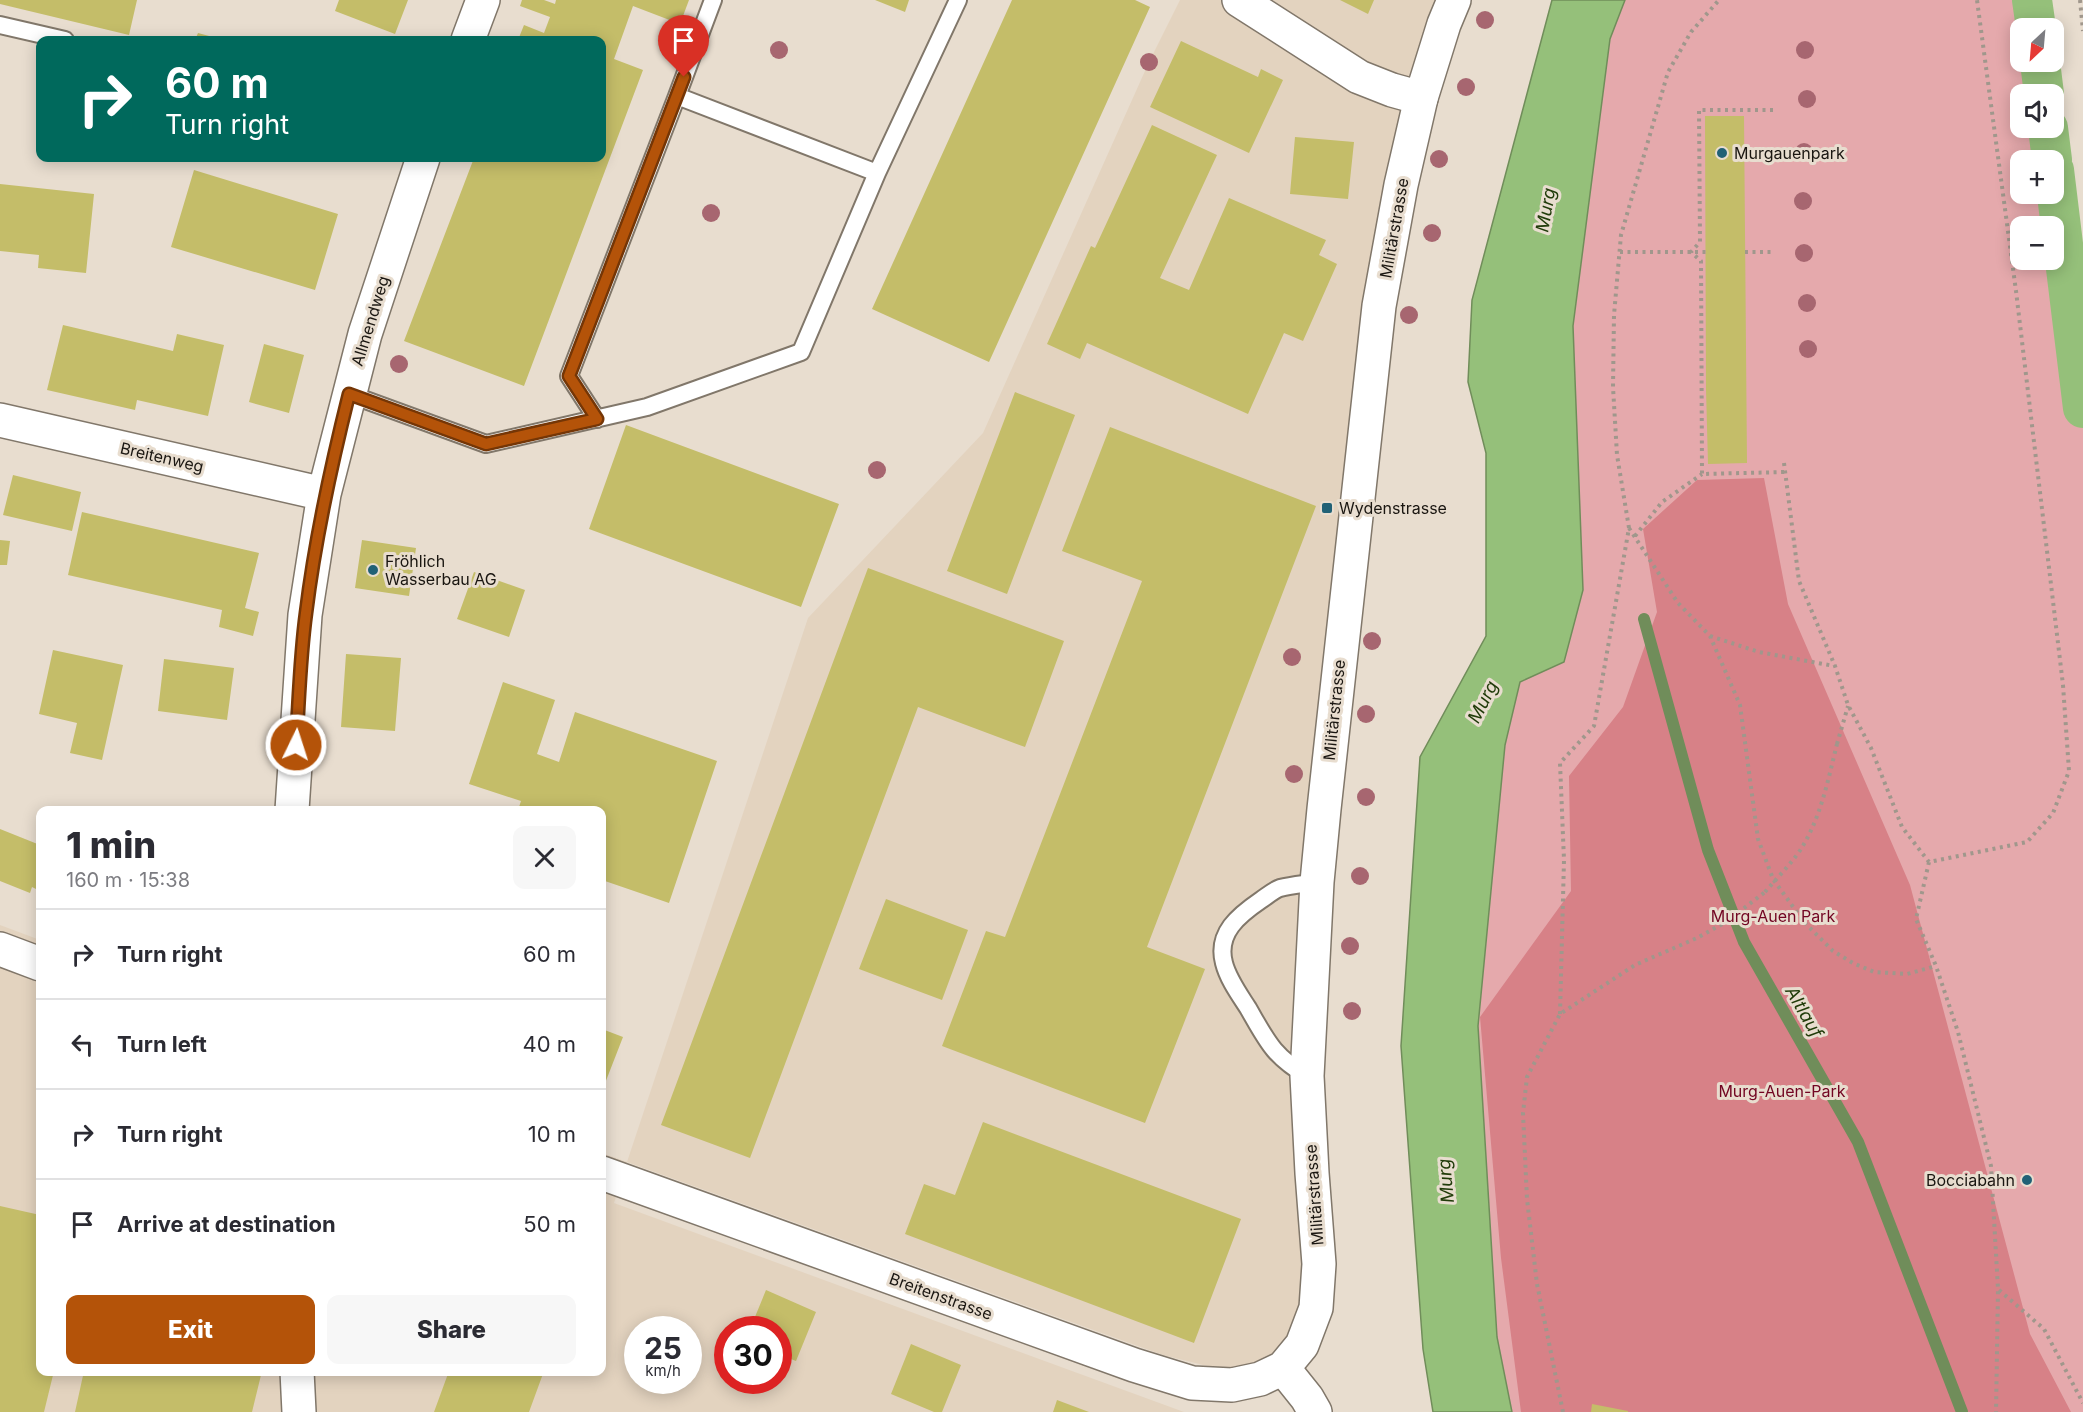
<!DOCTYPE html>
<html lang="en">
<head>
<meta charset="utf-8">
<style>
	:root { --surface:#fff; --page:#f7f7f7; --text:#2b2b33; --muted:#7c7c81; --line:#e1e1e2; --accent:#b45309 }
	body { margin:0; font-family:Inter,sans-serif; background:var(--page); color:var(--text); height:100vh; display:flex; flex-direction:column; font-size:22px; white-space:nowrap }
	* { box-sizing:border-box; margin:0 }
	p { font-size:20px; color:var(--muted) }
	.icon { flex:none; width:33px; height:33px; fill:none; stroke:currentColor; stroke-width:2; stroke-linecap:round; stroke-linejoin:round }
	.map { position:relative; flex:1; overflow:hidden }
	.drawer { position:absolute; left:36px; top:806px; width:570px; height:570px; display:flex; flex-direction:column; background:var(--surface); border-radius:12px; box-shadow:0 3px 15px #0003 }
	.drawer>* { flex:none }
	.guide { position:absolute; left:36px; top:36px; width:570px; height:126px; border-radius:12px; box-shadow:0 3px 15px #0003; background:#00695c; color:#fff; overflow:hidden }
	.needle { width:39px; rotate:206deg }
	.fabs { position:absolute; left:2010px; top:18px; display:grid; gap:12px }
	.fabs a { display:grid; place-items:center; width:54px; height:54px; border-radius:12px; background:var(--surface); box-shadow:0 3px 15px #0003; font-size:30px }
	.speed { position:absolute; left:624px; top:1316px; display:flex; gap:12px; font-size:30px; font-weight:700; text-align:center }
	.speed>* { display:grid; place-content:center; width:78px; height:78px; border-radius:50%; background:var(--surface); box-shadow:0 3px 15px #0003; line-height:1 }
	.speed small { font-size:15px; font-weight:400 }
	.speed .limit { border:9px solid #d22; background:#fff; color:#111 }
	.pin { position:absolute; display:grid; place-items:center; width:51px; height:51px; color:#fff; margin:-62px -26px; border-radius:50% 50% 50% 0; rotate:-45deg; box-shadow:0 0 6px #0007 }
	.pin .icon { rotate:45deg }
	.me { position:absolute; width:66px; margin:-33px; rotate:4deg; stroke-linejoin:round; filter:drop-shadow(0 0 4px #0008) }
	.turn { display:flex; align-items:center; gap:21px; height:126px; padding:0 30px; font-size:27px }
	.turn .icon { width:78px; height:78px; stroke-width:2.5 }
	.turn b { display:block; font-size:42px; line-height:51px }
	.round { display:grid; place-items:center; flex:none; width:63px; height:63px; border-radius:12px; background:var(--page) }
	.overview { display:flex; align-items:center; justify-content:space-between; height:102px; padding:0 30px }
	h1 { font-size:36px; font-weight:800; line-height:45px }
	.cta { display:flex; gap:12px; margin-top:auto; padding:12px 30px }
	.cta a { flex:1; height:69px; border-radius:12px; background:var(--accent); color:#fff; font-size:24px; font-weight:800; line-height:69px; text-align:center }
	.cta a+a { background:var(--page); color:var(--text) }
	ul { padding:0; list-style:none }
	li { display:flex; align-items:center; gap:18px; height:90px; padding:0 30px; border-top:2px solid var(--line) }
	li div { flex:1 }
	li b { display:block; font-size:22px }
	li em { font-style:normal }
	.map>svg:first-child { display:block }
</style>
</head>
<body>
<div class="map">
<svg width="2083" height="1412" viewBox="0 0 2083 1412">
	<rect width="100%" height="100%" fill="#e8ddcf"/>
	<path fill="#e3d3bf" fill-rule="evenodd" d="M 1180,0 L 1458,0 L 1421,98 L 1324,809 L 1316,1308 L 1260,1379 L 1163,1355 L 627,1162 L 614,1203 L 1184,1412 L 0,1412 L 0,925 L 40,940 L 40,1371 L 602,1371 L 602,1153 L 627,1162 L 808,618 L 983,433 L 1149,62 ZM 638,1329 L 688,1329 L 688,1380 L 638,1380 ZM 728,1329 L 778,1329 L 778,1380 L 728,1380 Z"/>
	<path fill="#e5a9ac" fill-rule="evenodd" d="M 1625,0 L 2038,0 L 2041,28 L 2020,28 L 2020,62 L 2045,62 L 2048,94 L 2020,94 L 2020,128 L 2052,128 L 2083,416 L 2083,1412 L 1512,1412 L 1497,1337 L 1478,1026 L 1505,745 L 1520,682 L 1546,670 L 1583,590 L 1573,326 L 1610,39 ZM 2020,160 L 2054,160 L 2054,194 L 2020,194 ZM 2020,226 L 2054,226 L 2054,260 L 2020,260 Z"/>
	<path fill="#d78187" d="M 1764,478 L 1788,604 L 1910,885 L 2030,1334 L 2071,1412 L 1521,1412 L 1501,1258 L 1480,1017 L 1571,891 L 1569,776 L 1623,707 L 1657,612 L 1643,529 L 1697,480 Z"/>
	<path fill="#95c07a" stroke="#708d5a" stroke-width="1.5" d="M 1552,0 L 1625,0 L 1610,39 L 1573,326 L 1583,590 L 1564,662 L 1520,682 L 1505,745 L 1478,1026 L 1497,1337 L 1512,1412 L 1433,1412 L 1423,1349 L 1401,1046 L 1420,757 L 1486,636 L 1486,453 L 1468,382 L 1472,300 Z"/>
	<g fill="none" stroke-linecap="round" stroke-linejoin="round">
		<path stroke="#708d5a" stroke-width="12" d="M 1644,619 L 1708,850 L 1744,942 L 1858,1142 L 1962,1412"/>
		<path stroke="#95c07a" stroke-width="40" d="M 2032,0 L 2036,28
			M 2040,62 L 2044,94
			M 2048,128 L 2052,160
			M 2054,170 L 2083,408"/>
	</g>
	<path fill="#c4bd69" d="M 0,0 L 137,0 L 129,35 L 0,4 Z
		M 339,0 L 408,0 L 395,34 L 335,11 Z
		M 522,0 L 544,0 L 555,4 L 556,0 L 689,0 L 680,24 L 633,6 L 614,59 L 643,70 L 524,386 L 404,341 L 474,158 L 602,158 L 602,40 L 518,40 L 524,25 L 544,33 L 550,17 L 520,6 Z
		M 875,0 L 909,0 L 905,12 Z
		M 1012,0 L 1135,0 L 1150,7 L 989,362 L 872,309 Z
		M 1340,0 L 1374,0 L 1368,14 Z
		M 198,33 L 224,40 L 195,40 Z
		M 1181,41 L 1258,77 L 1261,69 L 1283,80 L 1249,153 L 1150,107 Z
		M 1705,116 L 1744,116 L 1747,463 L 1708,464 L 1706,389 Z
		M 1152,125 L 1217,155 L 1160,278 L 1189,290 L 1229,198 L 1326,240 L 1319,255 L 1337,264 L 1303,341 L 1284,333 L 1248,414 L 1087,343 L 1080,359 L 1047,344 L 1091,246 L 1095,248 Z
		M 1295,137 L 1354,142 L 1348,199 L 1290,194 Z
		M 194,170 L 338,214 L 315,290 L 171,247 Z
		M 0,184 L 94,194 L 86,273 L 38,268 L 39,255 L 0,251 Z
		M 63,325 L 173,351 L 177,334 L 224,345 L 208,416 L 137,400 L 135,410 L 47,390 Z
		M 264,344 L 304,355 L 289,413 L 249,402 Z
		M 1015,392 L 1075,415 L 1007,594 L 947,571 Z
		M 626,425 L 839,504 L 801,607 L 589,529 Z
		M 1110,427 L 1316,506 L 1147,947 L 1205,969 L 1145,1123 L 942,1046 L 986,931 L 1005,937 L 1142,581 L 1062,551 Z
		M 13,475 L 81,492 L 72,531 L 3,515 Z
		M 82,512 L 259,553 L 245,608 L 259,612 L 253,636 L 219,627 L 222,610 L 68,575 Z
		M 0,540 L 10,541 L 7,565 L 0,565 Z
		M 362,540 L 416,548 L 409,596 L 355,588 Z
		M 868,568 L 1064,641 L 1025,747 L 918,707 L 750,1158 L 661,1125 Z
		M 474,572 L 525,590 L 509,637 L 457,619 Z
		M 53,650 L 123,665 L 102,760 L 70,753 L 77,723 L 39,714 Z
		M 346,654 L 401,658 L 395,731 L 341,727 Z
		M 164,659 L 234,668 L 227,720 L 158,711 Z
		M 503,682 L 555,700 L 537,754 L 559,762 L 575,712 L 717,761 L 669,903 L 602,880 L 602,810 L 518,810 L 521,801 L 469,784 Z
		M 0,829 L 40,845 L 40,891 L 32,887 L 30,893 L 0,881 Z
		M 886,899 L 968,930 L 942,1000 L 859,969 Z
		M 602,1029 L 623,1037 L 602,1091 Z
		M 983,1122 L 1241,1219 L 1194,1343 L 905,1234 L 924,1184 L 955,1195 Z
		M 0,1206 L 40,1215 L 40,1371 L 54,1371 L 44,1412 L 0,1412 Z
		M 766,1290 L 816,1312 L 796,1361 L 778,1354 L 778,1329 L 750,1329 Z
		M 911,1344 L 961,1365 L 942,1412 L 934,1412 L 891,1394 Z
		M 84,1371 L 262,1371 L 252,1412 L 75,1412 Z
		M 449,1371 L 544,1371 L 529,1412 L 434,1412 Z
		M 1057,1400 L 1089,1412 L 1053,1412 Z
		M 1592,1404 L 1628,1411 L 1628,1412 L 1591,1412 Z"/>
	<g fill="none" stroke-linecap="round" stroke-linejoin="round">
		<defs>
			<path id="lane" d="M 713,0 L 677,96 L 877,173 L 958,0
				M 0,25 L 65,40
				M 349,394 L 486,444 L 647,407 L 801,352 L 877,173
				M 597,419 L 569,376 L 677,96
				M 1307,1076 C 1273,1056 1267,1041 1248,1008 C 1239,994 1228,979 1224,963 C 1216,933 1239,915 1261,900 C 1267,896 1274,890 1280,888 C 1292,885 1305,884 1317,882"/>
			<path id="street" d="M 1239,0 L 1359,77 L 1392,90 L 1421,98
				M 468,40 L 483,0
				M 0,420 L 324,494
				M 292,810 L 305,615 L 324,494 L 365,334 L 423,158
				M 1283,1368 L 1307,1398 L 1315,1412
				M 297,1371 L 299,1412"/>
			<path id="secondary" d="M 0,949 L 40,964
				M 602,1173 L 1134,1365 L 1192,1383 L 1232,1385 L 1260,1379 L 1283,1368 L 1302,1345 L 1316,1308 L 1319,1264 L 1312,1173 L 1307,1076 L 1317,882 L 1324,809 L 1379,306 L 1401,185 L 1421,98 L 1444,24 L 1454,0"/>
		</defs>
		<use href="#lane" stroke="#81776a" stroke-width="20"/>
		<use href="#street" stroke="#81776a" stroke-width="36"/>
		<use href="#secondary" stroke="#81776a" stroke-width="36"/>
		<path stroke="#a0978c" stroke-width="4" stroke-dasharray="3 4.5" stroke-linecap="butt" d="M 2080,0 L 2083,31
			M 1773,110 L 1699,110 L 1700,242 L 1691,252 L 1701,261 L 1702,474 L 1785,472
			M 1620,252 L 1706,252
			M 1745,252 L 1774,252
			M 1784,463 L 1799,581 L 1835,666 L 1848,705 L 1871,748 L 1902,827 L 1929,862 L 2027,842 L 2053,813 L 2069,771 L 2063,685 L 2016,291 L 1977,0
			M 1629,528 L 1678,603 L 1710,636 L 1740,705 L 1758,839 L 1773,879 L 1804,922 L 1833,951 L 1853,963 L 1874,972 L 1907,974 L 1936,966
			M 1635,536 L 1662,502 L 1702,474
			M 1710,636 L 1759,652 L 1834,666
			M 1837,744 L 1848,706
			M 1929,862 L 1916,919 L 1936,966 L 1958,1032 L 1991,1166 L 1998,1289 L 1996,1412
			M 1560,1014 L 1564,860 L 1560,763 L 1594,726 L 1629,528 L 1617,455 L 1613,387 L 1614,315 L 1621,235 L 1668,72 L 1691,32 L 1719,0
			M 1999,1290 L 2044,1329 L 2083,1403
			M 1563,1412 L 1537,1284 L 1527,1199 L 1523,1113 L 1527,1077 L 1560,1014 L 1635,965 L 1697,938 L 1726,922 L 1765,892"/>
		<use href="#lane" stroke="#fff" stroke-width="16"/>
		<use href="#street" stroke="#fff" stroke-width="33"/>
		<use href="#secondary" stroke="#fff" stroke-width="33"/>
		<path stroke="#a0978c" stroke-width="4" stroke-dasharray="3 4.5" stroke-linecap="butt" d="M 1765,892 C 1777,878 1791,864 1801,849 C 1821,817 1828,780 1837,744"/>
	</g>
	<g fill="#a76670">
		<circle cx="1485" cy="20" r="9"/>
		<circle cx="779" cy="50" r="9"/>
		<circle cx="1805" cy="50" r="9"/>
		<circle cx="1149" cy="62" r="9"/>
		<circle cx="1466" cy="87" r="9"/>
		<circle cx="1807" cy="99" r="9"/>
		<circle cx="1804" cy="152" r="9"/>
		<circle cx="1439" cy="159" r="9"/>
		<circle cx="1803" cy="201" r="9"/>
		<circle cx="711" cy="213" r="9"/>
		<circle cx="1432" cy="233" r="9"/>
		<circle cx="1804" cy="253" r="9"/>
		<circle cx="1807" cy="303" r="9"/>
		<circle cx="1409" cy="315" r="9"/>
		<circle cx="1808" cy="349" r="9"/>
		<circle cx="399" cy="364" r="9"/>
		<circle cx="877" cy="470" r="9"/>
		<circle cx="1372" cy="641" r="9"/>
		<circle cx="1292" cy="657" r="9"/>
		<circle cx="1366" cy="714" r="9"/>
		<circle cx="1294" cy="774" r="9"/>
		<circle cx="1366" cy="797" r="9"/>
		<circle cx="1360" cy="876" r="9"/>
		<circle cx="1350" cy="946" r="9"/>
		<circle cx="1352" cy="1011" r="9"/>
	</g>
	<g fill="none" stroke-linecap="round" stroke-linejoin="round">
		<defs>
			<path id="route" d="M 296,745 C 299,701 300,657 306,613 C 315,539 331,466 349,394 L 486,444 L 597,419 L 569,376 L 684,77"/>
		</defs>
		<use href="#route" stroke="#753606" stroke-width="15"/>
		<use href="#route" stroke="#b45309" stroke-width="10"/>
	</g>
	<g fill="#216176" stroke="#e8ddcf" stroke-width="2">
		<circle cx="1722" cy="153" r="6"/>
		<rect x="1321" y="502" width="12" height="12" rx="3"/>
		<circle cx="373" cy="570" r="6"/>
		<circle cx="2027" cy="1180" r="6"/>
	</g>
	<g text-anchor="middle" stroke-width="6" stroke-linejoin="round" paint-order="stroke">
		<g font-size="16" fill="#1a1611" stroke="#e8ddcf" text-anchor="start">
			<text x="1734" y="159">Murgauenpark</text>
			<text x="1339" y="514">Wydenstrasse</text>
			<text x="385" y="567">Fröhlich<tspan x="385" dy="18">Wasserbau AG</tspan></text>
			<text x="2015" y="1186" text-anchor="end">Bocciabahn</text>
		</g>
		<g font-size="16" fill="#1a1611" stroke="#e8ddcf">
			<text transform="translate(1394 228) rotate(-80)" y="6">Militärstrasse</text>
			<text transform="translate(370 321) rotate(-73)" y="6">Allmendweg</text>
			<text transform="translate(162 457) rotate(13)" y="6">Breitenweg</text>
			<text transform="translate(1334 710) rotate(-84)" y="6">Militärstrasse</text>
			<text transform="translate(1314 1195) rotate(-94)" y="6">Militärstrasse</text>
			<text transform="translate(941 1296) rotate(20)" y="6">Breitenstrasse</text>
		</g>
		<g font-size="16" fill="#720522" stroke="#e8ddcf">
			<text x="1773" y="922">Murg-Auen Park</text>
			<text x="1782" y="1097">Murg-Auen-Park</text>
		</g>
		<g font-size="18" font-style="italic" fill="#213c0a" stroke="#e8ddcf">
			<text transform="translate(1546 210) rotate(-80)" y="6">Murg</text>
			<text transform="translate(1483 702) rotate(-63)" y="6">Murg</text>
			<text transform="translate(1804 1012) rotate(60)" y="6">Altlauf</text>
			<text transform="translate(1446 1181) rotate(-95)" y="6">Murg</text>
		</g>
	</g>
</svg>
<div class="fabs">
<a><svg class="needle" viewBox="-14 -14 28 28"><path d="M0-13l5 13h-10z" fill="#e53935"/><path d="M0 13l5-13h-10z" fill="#7c7c81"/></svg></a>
<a><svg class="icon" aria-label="sound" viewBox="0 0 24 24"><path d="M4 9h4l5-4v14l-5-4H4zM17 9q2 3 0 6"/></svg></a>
<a>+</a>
<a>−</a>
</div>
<div class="speed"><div>25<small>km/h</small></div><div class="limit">30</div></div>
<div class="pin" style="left:684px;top:77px;background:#d93025"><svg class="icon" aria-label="arrive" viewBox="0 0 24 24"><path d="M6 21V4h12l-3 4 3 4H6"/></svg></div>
<svg class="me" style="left:296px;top:745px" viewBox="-20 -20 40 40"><circle r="17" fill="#b45309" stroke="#fff" stroke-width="3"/><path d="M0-11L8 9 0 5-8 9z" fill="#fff"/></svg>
<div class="guide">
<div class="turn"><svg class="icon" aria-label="right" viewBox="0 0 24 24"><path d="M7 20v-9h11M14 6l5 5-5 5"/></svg><div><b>60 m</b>Turn right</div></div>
</div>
<section class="drawer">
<div class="overview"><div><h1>1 min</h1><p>160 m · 15:38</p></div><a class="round"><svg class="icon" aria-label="close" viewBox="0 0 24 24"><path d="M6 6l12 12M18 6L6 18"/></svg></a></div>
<ul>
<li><svg class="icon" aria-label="right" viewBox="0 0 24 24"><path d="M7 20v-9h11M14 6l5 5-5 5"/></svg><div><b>Turn right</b></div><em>60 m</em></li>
<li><svg class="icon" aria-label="left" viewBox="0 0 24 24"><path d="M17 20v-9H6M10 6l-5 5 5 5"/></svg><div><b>Turn left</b></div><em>40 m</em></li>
<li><svg class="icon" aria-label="right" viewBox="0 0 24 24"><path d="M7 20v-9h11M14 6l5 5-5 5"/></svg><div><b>Turn right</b></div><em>10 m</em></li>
<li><svg class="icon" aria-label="arrive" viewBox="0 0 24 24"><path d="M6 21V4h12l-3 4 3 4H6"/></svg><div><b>Arrive at destination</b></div><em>50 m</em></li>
</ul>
<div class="cta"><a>Exit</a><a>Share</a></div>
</section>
</div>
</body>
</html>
